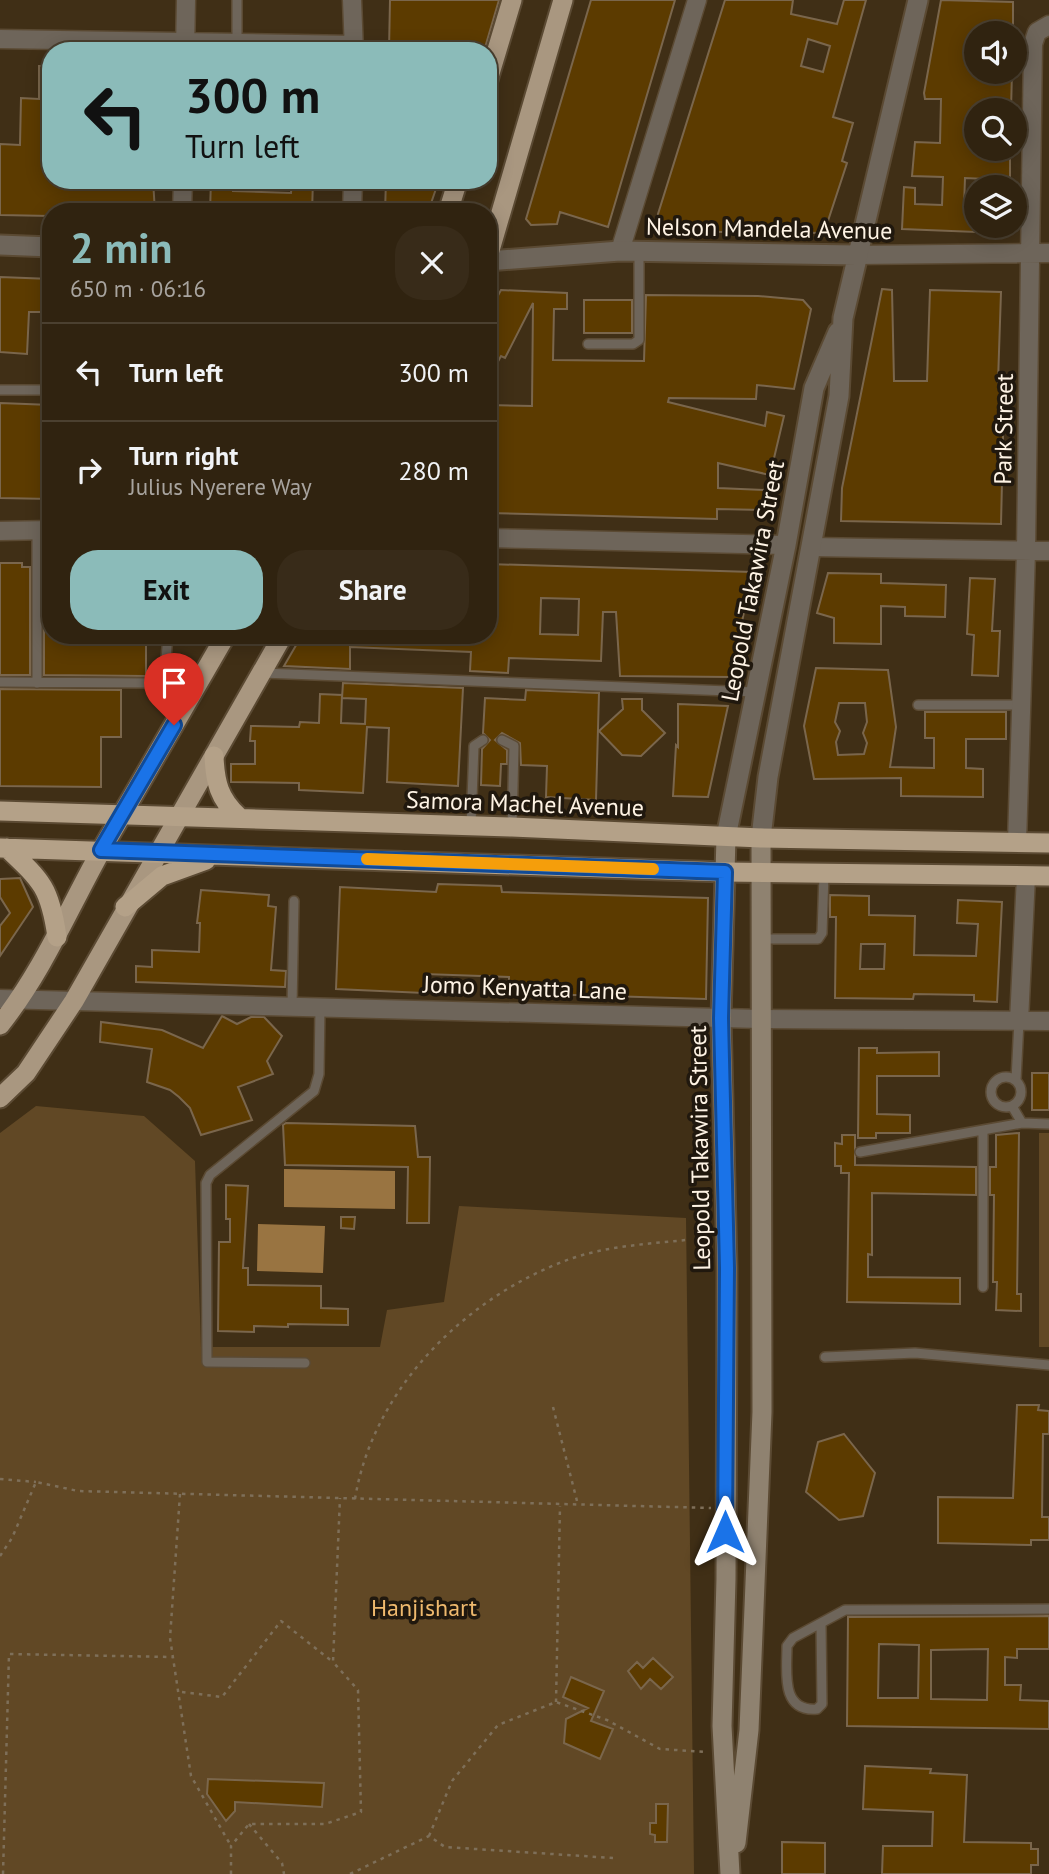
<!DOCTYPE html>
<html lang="en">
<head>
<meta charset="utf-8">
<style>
	:root { --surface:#302310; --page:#382b19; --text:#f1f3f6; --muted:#a8a49f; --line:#4b4030; --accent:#8bbbb9 }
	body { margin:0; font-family:"PT Sans",sans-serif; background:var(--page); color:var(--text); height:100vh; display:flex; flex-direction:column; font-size:26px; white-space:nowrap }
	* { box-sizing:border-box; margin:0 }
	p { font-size:23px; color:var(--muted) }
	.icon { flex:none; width:38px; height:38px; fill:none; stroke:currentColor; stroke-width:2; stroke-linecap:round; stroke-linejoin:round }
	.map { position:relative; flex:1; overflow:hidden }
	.sheet { position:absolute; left:42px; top:203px; width:455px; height:441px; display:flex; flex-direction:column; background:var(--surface); border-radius:28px; box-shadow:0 4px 18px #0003,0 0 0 2px var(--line) }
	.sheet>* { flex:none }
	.hud { position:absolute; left:42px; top:42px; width:455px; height:147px; border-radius:28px; box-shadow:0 4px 18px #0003,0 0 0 2px var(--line); background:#8bbbb9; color:#111; overflow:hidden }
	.tools { position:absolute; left:964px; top:21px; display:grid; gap:14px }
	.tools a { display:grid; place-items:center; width:63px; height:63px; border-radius:50%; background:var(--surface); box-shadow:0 4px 18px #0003,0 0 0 2px var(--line); font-size:35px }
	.pin { position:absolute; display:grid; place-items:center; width:60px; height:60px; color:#fff; margin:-72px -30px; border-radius:50% 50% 50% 0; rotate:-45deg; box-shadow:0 0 7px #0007 }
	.pin .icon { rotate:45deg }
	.me { position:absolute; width:77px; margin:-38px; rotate:0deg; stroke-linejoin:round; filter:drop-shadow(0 0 5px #0008) }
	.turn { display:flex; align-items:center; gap:24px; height:147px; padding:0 28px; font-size:32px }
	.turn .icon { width:91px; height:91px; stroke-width:2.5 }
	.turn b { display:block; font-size:49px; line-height:60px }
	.round { display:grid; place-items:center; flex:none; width:74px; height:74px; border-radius:28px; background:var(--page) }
	.summary { display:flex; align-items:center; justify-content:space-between; height:119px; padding:0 28px }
	h1 { font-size:42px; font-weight:700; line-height:52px; color:var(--accent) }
	.cta { display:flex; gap:14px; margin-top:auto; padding:14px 28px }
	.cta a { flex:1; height:80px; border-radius:28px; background:var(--accent); color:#111; font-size:28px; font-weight:700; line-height:80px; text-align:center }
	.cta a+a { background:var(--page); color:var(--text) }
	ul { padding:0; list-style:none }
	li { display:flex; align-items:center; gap:21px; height:98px; padding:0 28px; border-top:2px solid var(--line) }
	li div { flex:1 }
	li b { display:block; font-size:26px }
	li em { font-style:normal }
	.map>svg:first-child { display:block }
</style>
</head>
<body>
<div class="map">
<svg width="1049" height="1874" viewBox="0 0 1049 1874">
	<rect width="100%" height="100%" fill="#402f16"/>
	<path fill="#614825" d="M 36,1106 L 144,1116 L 195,1161 L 201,1347 L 380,1347 L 387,1310 L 444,1302 L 459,1206 L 686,1218 L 694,1874 L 0,1874 L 0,1133 Z
		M 1039,1133 L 1049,1133 L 1049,1347 L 1039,1347 Z"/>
	<path fill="#997441" d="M 284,1169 L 395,1171 L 395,1209 L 284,1207 Z
		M 258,1224 L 325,1226 L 323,1273 L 257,1271 Z"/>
	<path fill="#5c3b00" stroke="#7a664c" stroke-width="2" fill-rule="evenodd" d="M 390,0 L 499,0 L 484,51 L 389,51 Z
		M 591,0 L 675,0 L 608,227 L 560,212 L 557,224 L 531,225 L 526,219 Z
		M 725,0 L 793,0 L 791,14 L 837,24 L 844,0 L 866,0 L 833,117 L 853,123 L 842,161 L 847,163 L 824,233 L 757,232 L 725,223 L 723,232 L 657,230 L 658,214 ZM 808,39 L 830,46 L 823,72 L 801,66 Z
		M 941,0 L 1013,2 L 1013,33 L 976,33 L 976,72 L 1012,72 L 1011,110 L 976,110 L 976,149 L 1010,149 L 1010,180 L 965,178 L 964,206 L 976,206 L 976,232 L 902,229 L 904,187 L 915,188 L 915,204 L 942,205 L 943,177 L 912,176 L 915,142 L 940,143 L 941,99 L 925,99 L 924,93 Z
		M 39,66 L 51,66 L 51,180 L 153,180 L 155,212 L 51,212 L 51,216 L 0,215 L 0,144 L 20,145 L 21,98 L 39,99 Z
		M 211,180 L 233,180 L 233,191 L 291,193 L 292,180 L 313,180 L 312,212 L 210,212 Z
		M 386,180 L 439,180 L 428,212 L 385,212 Z
		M 0,277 L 51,279 L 51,312 L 29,312 L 27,354 L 0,352 Z
		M 882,289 L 892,290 L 894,381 L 927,381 L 930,290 L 1001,292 L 998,382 L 1002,382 L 1003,439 L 1001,524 L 841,521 L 842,488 Z
		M 501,290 L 567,293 L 567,309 L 554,309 L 553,360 L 644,361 L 646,295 L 758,296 L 803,300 L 811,309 L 794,389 L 757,385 L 756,399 L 669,398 L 668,402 L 765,426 L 767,412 L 784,416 L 770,475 L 718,463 L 718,488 L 767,490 L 765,510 L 717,509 L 717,519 L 488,513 L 488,405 L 532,406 L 533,303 L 505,358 L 501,356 L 488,380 L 488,314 Z
		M 584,300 L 632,300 L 632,333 L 584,333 Z
		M 0,403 L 51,405 L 51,499 L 0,498 Z
		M 0,563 L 22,563 L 22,567 L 30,567 L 30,675 L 0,675 Z
		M 488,564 L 752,572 L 731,677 L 620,676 L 616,612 L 603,612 L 601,661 L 509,658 L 508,673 L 470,671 L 471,652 L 350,647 L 350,669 L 284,666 L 302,635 L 488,635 ZM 541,598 L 579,599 L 578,635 L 540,634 Z
		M 44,567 L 51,568 L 51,635 L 146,635 L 146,676 L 44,675 Z
		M 828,573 L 881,574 L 881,583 L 946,585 L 945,617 L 905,616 L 905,607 L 881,606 L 881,644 L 834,643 L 834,618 L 817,613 Z
		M 970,578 L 995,579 L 992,631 L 1000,631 L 998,676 L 972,675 L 974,635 L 967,634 Z
		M 816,668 L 888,670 L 896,727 L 890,767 L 934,768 L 934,738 L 925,738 L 925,712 L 1006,712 L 1006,739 L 966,739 L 966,768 L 983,769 L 983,797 L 901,796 L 901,778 L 814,779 L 804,726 ZM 839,703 L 865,703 L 867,722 L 863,733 L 867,743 L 864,754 L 838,755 L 836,742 L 840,731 L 835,722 Z
		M 343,683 L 463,688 L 458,786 L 387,782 L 389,728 L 367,727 L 363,793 L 299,790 L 299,783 L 231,782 L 231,764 L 255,764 L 255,741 L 250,741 L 251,726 L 299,727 L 300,722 L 319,723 L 320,694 L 342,695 L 341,723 L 365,724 L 366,699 L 342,698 Z
		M 0,689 L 121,690 L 121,737 L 101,737 L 101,787 L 0,786 Z
		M 526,690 L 599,693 L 596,800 L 546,797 L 547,766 L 521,765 L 520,743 L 502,733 L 495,740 L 507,750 L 507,764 L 501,764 L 500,786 L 481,785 L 482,749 L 490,740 L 483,733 L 485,698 L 525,700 Z
		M 622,699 L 642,699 L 642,710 L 665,733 L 641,756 L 622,755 L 599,731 L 623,709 Z
		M 678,704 L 728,706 L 708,797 L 673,796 L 676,745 L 678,747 Z
		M 20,878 L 33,907 L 0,956 L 0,926 L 10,913 L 0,897 L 0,879 Z
		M 438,884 L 501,886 L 502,892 L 708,898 L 706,999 L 509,993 L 509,977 L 425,974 L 424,993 L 336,989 L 340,887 L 436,892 Z
		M 201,890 L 269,895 L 268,906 L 276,907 L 271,970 L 286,971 L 285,987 L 136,982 L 136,966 L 152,967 L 152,950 L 199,952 L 200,923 L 197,923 Z
		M 830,895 L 869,896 L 869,915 L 915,916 L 914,955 L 976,956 L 978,924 L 957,923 L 958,900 L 1002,902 L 997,1002 L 974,1001 L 974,995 L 914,994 L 913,999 L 835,998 L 836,917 L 830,917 ZM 861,944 L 885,944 L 884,969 L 860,969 Z
		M 222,1016 L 237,1024 L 251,1017 L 264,1017 L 282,1036 L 267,1061 L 273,1074 L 238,1087 L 252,1120 L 201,1135 L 190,1108 L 179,1097 L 170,1090 L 147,1082 L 152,1049 L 100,1042 L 101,1022 L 162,1030 L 203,1048 Z
		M 859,1048 L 877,1048 L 877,1053 L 939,1052 L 939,1076 L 877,1076 L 877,1114 L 910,1115 L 910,1133 L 876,1133 L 876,1138 L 858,1138 Z
		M 1032,1073 L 1049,1073 L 1049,1110 L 1032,1110 Z
		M 286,1123 L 415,1126 L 418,1157 L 430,1157 L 429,1223 L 407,1223 L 408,1167 L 285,1165 L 283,1125 Z
		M 1019,1133 L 1017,1294 L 1021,1294 L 1021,1311 L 996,1310 L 997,1282 L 993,1282 L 994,1195 L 990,1195 L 990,1167 L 996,1167 L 996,1135 Z
		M 842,1135 L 855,1135 L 855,1165 L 976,1167 L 976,1195 L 872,1193 L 872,1255 L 868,1254 L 868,1277 L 960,1278 L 960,1304 L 847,1302 L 849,1173 L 841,1173 L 841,1166 L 835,1166 L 835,1143 L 842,1144 Z
		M 226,1185 L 248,1186 L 243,1268 L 248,1268 L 248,1285 L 321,1286 L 321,1308 L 348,1309 L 348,1325 L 288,1324 L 288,1327 L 254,1326 L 254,1332 L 218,1331 L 219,1242 L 230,1242 L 230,1219 L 226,1219 Z
		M 341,1217 L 355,1217 L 354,1229 L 341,1228 Z
		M 1017,1405 L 1039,1405 L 1038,1410 L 1049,1411 L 1049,1434 L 1043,1434 L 1042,1517 L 1049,1517 L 1049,1540 L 1031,1540 L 1031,1545 L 938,1543 L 938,1497 L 1013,1498 Z
		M 844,1434 L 875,1473 L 863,1516 L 839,1520 L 806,1492 L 818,1442 Z
		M 1049,1616 L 1049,1649 L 1017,1649 L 1017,1658 L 1005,1657 L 1005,1685 L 1021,1685 L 1020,1700 L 1049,1701 L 1049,1729 L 847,1726 L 848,1617 ZM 879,1644 L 919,1645 L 918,1698 L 878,1698 ZM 988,1649 L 987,1700 L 931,1699 L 931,1650 Z
		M 653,1658 L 673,1677 L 661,1689 L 650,1679 L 641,1689 L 628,1671 L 637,1662 L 643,1668 Z
		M 571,1677 L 604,1691 L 591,1721 L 613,1729 L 600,1759 L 564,1743 L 566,1719 L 588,1708 L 563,1697 Z
		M 865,1766 L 931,1769 L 930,1773 L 967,1775 L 964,1842 L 1031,1843 L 1031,1849 L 1038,1849 L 1038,1865 L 1031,1865 L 1031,1874 L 882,1874 L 883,1846 L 932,1846 L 933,1812 L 863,1809 Z
		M 208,1779 L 324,1783 L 322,1807 L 235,1802 L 235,1811 L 226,1821 L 207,1794 Z
		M 656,1804 L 668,1804 L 667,1842 L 655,1842 L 655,1835 L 650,1834 L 650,1823 L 656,1823 Z
		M 782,1842 L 825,1843 L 825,1874 L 782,1874 Z"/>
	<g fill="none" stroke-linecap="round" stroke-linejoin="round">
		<defs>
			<path id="service" d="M 237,44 L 237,0
				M 588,344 L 633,344 L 639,340 L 639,252
				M 0,390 L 51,390
				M 262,673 L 755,692
				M 0,682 L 151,683 L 165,671 L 168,635
				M 37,683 L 37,530
				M 918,705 L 1021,705
				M 502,740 L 514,746 L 512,827
				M 471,825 L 474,746 L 483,740
				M 760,939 L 818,939 L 822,933 L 824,874
				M 292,1007 L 294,901
				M991 1092a15 15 0 1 1 30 0a15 15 0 1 1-30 0Z
				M 1016,1080 L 1019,1021
				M 1022,1123 L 1049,1124
				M 983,1132 L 983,1287
				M 860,1152 L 1022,1123 L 1012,1106
				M 825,1357 L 915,1353 L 1049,1365
				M 305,1363 L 207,1362 L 206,1183 L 210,1175 L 314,1091 L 319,1074 L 320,1007
				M 821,1623 L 822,1704 L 817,1709 C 780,1712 787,1671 787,1646 L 793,1638 L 845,1610 L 1049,1609"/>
			<path id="minor" d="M 352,0 L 354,51
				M 0,39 L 354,45
				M 185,51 L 186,0
				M 182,212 L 183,180
				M 352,212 L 353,180
				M 620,251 L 697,0
				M 856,255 L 1049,253
				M 0,531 L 51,530
				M 488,538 L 786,545
				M 813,547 L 1049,551
				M 1017,842 L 1026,551 L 1033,44 L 1037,32 L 1049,25
				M 0,999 L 760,1019 L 1049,1021
				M 1019,1021 L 1026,876"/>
			<path id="tertiary" d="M 0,245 L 51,247
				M 488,261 L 620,251 L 856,255
				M 726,837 L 786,545 L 814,388 L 838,332
				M 761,838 L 768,777 L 839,396 L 843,318 L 918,0"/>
			<path id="secondary" d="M 726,837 L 721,1018 L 727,1268 L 726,1579 L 722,1726 L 730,1874
				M 736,1843 L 749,1730 L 762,1412 L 761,838"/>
			<path id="primary" d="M 488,80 L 512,0
				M 448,212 L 458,180
				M 488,257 L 563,0
				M 0,1025 C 43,971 69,908 102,849 C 143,777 185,706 226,635
				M 0,1098 L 26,1073 L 74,1001 L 283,635"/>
			<path id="trunk" d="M 214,756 C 215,782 219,799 239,817
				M 0,811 L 512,827 L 761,838 L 1049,843
				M 0,848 L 725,872 L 1049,876
				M 7,848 C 42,881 50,888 57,937
				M 125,907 L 162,876 L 206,860"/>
		</defs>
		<use href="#service" stroke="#5b4a33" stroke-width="12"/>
		<use href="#minor" stroke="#5b4a33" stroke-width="21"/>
		<use href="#tertiary" stroke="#5b4a33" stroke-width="23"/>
		<use href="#secondary" stroke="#5b4a33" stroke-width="23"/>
		<use href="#primary" stroke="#5b4a33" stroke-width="23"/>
		<use href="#trunk" stroke="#5b4a33" stroke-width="23"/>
		<path stroke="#7e6f59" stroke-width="2.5" stroke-dasharray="3.5 5" stroke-linecap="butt" d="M 553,1407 L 578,1505
			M 0,1479 L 36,1482
			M 180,1494 L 170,1638 L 191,1776 L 231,1846
			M 355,1499 C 373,1388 467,1296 570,1259 C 607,1246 647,1244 686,1240
			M 0,1556 L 12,1538 L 36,1482 L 78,1491 L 711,1508
			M 182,1692 L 222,1697 L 281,1621 L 333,1662
			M 556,1702 L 560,1506
			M 249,1824 L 282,1863 L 284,1874
			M 429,1836 L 452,1781 L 498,1725 L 556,1702 L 607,1720 L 660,1749 L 707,1752
			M 3,1874 L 9,1654 L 173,1657
			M 231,1874 L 231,1846 L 249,1824 L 325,1824 L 361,1812 L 358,1690 L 333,1662 L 340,1498
			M 350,1874 L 429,1836 L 445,1847 L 613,1858"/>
		<use href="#service" stroke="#6e655a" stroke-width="9"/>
		<use href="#minor" stroke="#6e655a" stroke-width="18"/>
		<use href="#tertiary" stroke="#6e655a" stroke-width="19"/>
		<use href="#secondary" stroke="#8f8270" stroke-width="19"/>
		<use href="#primary" stroke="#a99780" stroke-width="19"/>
		<use href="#trunk" stroke="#b4a188" stroke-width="19"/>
	</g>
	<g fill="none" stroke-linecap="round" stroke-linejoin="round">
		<defs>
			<path id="route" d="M 174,725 L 101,850 L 725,872 L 721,1018 L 727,1268 L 725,1532"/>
		</defs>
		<use href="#route" stroke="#114b97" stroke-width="18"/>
		<use href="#route" stroke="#1a73e8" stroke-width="12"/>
		<path stroke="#f59e0b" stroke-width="12" d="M 367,859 L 653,869"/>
	</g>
	<g text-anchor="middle" stroke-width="7" stroke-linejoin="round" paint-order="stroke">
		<g font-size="24" fill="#fef3e4" stroke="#20180e">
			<text transform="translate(769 229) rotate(1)" y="8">Nelson Mandela Avenue</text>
			<text transform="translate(1004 429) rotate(-89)" y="8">Park Street</text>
			<text transform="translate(753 581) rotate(-79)" y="8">Leopold Takawira Street</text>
			<text transform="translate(525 804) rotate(2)" y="8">Samora Machel Avenue</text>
			<text transform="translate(525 988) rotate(2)" y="8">Jomo Kenyatta Lane</text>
			<text transform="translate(700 1148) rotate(-91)" y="8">Leopold Takawira Street</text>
		</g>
		<g font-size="24" fill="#efb96d" stroke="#20180e">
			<text x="424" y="1616">Hanjishart</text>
		</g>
	</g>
</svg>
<div class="tools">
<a><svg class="icon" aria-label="sound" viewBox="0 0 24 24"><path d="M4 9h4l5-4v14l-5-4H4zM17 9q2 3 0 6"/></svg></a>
<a><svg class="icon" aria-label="search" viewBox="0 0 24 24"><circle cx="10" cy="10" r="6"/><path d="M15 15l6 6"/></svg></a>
<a><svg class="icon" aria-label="layers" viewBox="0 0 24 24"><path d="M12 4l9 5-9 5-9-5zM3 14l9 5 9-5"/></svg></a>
</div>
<div class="pin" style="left:174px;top:725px;background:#d93025"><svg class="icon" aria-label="arrive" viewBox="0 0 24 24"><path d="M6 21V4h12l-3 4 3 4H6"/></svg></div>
<svg class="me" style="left:725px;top:1532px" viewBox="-20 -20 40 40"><path d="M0-17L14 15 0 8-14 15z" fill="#1a73e8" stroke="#fff" stroke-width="4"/></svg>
<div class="hud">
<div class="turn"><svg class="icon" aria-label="left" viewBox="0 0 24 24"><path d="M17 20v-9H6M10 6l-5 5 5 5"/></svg><div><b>300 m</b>Turn left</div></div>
</div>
<section class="sheet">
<div class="summary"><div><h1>2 min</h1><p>650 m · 06:16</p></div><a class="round"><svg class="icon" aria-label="close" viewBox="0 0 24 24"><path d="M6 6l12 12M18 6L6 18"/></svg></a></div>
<ul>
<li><svg class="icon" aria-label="left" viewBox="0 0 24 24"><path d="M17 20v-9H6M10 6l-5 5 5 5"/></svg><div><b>Turn left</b></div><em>300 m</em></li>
<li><svg class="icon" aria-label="right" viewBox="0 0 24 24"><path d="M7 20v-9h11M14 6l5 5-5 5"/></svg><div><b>Turn right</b><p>Julius Nyerere Way</p></div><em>280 m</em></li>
</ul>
<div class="cta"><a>Exit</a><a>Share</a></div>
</section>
</div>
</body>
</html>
